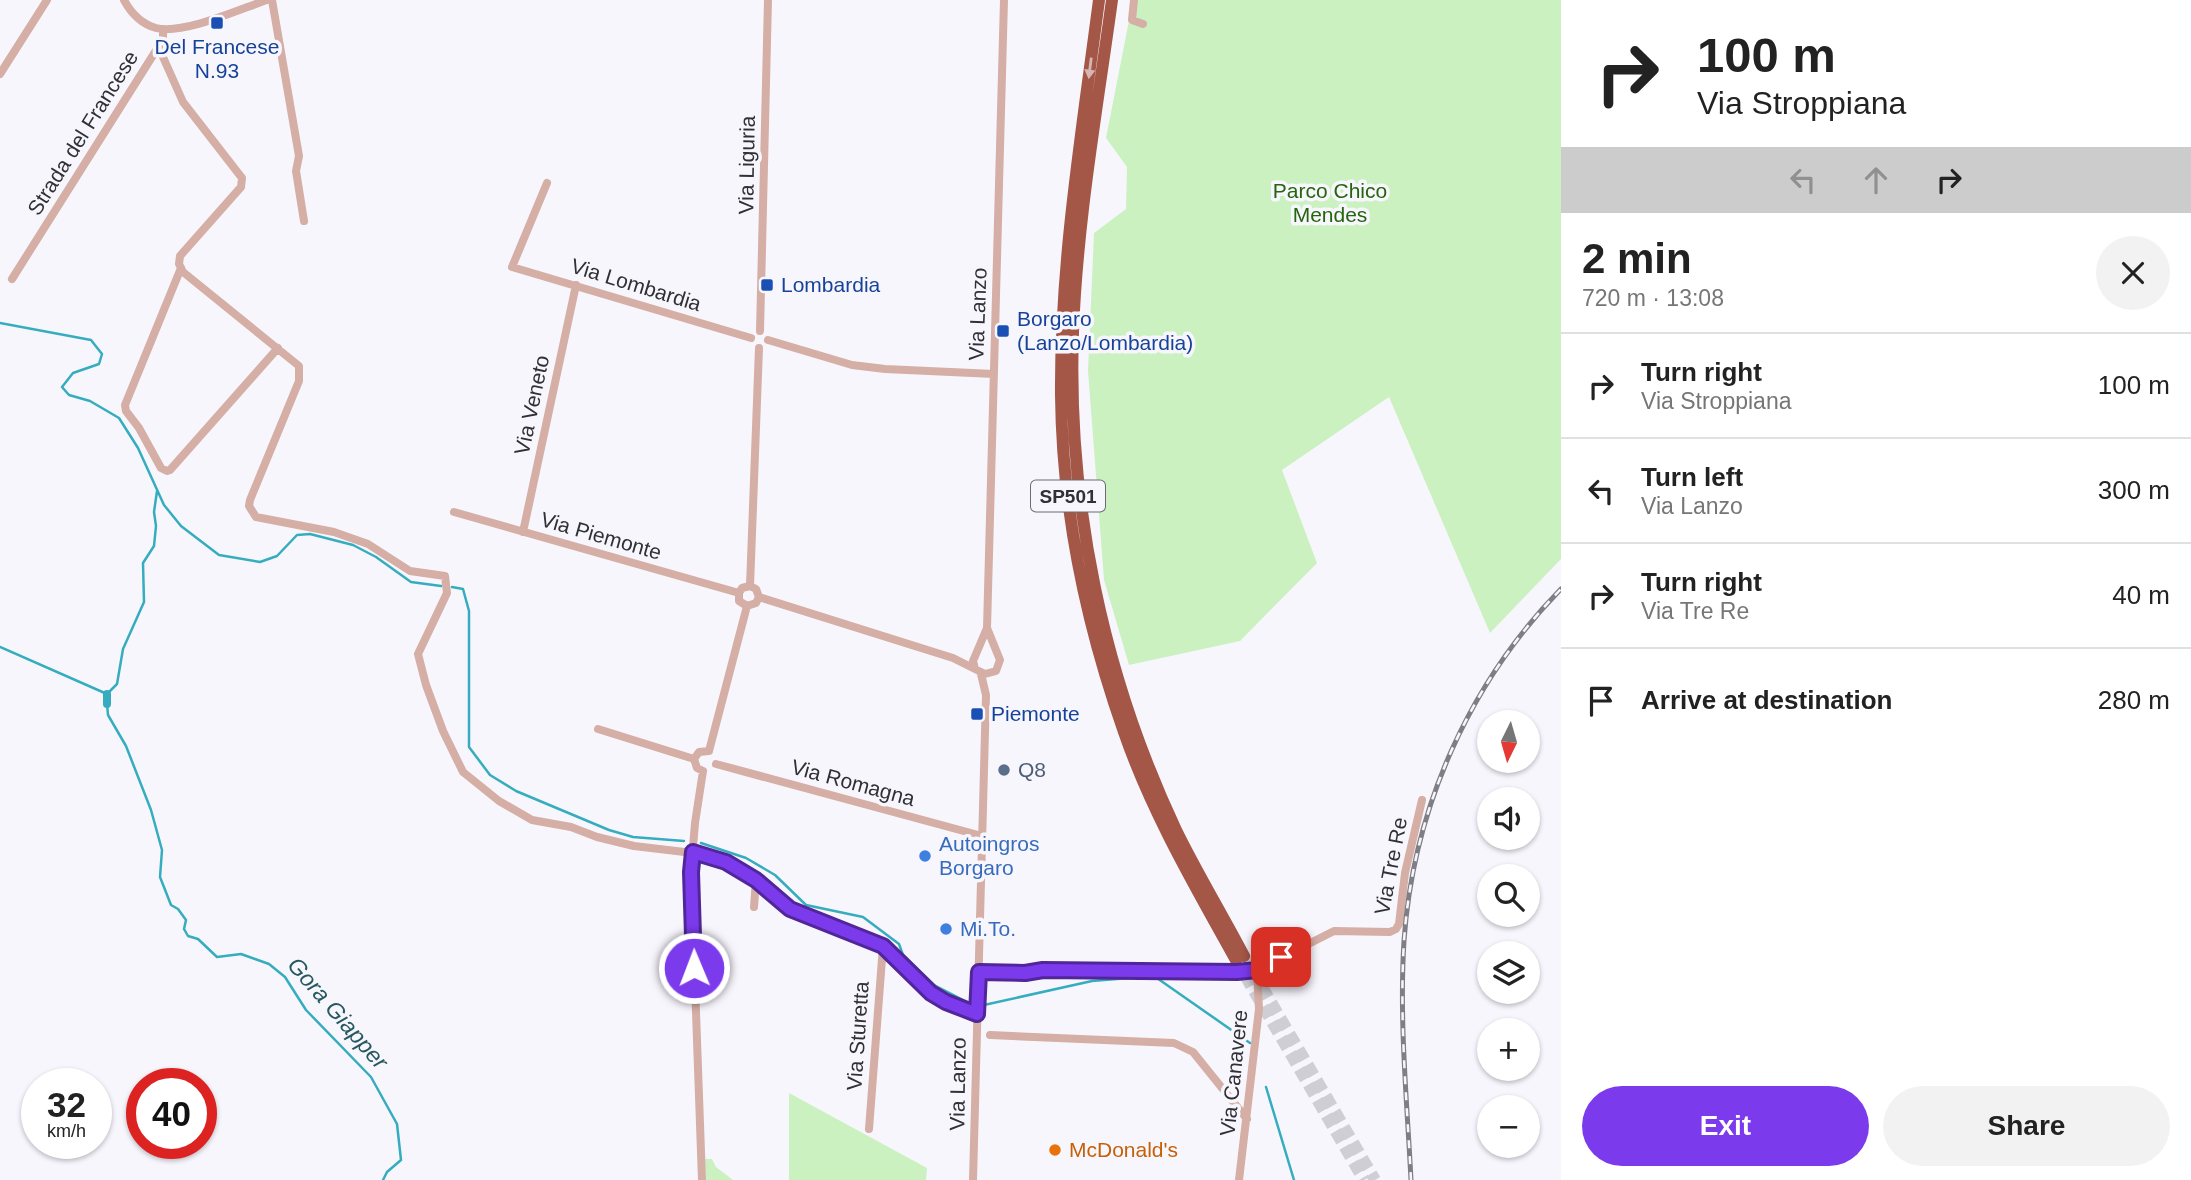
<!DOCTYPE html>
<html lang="en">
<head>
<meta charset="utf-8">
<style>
	:root { --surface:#fff; --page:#f2f2f2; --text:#222; --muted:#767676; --line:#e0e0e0; --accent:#7c3aed }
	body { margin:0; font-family:Arial,sans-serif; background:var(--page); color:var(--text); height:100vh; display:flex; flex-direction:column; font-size:26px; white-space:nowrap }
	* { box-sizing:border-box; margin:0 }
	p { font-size:23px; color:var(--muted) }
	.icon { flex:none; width:38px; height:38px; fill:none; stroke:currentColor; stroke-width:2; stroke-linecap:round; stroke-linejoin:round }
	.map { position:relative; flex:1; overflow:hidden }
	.drawer { display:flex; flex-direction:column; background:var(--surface); width:630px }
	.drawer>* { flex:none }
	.hud { background:#fff; color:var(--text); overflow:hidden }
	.needle { width:46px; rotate:185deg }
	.fabs { position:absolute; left:1477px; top:710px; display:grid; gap:14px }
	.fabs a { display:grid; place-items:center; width:63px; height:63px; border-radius:50%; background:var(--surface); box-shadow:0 2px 5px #0004; font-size:35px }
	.speed { position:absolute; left:21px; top:1068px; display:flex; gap:14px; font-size:35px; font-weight:700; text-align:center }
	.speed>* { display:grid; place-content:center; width:91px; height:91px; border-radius:50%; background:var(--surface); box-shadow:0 2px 5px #0004; line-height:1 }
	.speed small { font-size:18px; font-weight:400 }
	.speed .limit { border:10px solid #d22; background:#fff; color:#111 }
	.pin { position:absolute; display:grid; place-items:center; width:60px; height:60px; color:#fff; margin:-30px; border-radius:14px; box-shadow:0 4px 10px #0006 }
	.me { position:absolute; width:77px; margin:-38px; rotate:359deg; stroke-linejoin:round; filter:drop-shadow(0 0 5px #0008) }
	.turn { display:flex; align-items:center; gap:24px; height:147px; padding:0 21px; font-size:32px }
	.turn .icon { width:91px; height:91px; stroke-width:2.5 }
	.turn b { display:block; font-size:49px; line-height:60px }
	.lanes { display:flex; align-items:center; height:66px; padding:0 21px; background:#0003; justify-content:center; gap:35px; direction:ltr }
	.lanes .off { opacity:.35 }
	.round { display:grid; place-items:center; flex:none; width:74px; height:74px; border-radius:37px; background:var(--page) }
	.overview { display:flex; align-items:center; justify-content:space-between; height:119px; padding:0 21px }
	h1 { font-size:42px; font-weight:600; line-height:52px }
	.primary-button { display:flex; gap:14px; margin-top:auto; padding:14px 21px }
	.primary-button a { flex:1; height:80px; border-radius:42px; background:var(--accent); color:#fff; font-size:28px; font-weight:600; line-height:80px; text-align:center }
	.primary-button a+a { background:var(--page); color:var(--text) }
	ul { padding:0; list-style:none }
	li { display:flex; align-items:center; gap:21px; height:105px; padding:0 21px; border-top:2px solid var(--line) }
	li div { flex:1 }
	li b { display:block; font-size:26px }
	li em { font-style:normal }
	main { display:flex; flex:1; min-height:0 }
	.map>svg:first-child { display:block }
</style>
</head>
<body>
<main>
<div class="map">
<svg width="1561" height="1180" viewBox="0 0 1561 1180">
	<rect width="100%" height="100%" fill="#f8f6fd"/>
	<path fill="#cbf1c1" d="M 1133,0 L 1561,0 L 1561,559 L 1490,633 L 1389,397 L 1282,470 L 1317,563 L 1240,641 L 1129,665 L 1104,580 L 1088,371 L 1094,233 L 1126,209 L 1127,167 L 1106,138 Z
		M 789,1093 L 927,1168 L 926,1180 L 789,1180 Z
		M 705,1159 L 712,1159 L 716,1167 L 733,1180 L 706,1180 Z"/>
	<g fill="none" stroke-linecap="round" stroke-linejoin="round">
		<path stroke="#35adbe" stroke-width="2.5" d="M 0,323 L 91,340 L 102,354 L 99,364 L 73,373 L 62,387 L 69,395 L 90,401 L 119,418 L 138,448 L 164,505 L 181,526 L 219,555 L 260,562 L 277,556 L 297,535 L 310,534 L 353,545 L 376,557 L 411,582 L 441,586
			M 452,587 L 463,589 L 469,611 L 469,747 L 490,775 L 516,791 L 609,830 L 633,837 L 684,841
			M 0,647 L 107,694 L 117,684 L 123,649 L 144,602 L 143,563 L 154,546 L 156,526 L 154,512 L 157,491
			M 107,704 L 108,715 L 126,746 L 151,810 L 162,850 L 160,877 L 171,905 L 178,909 L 186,920 L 184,929 L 188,936 L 198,939 L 217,957 L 241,954 L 269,964 L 285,977 L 306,1010 L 371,1077 L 397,1124 L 401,1160 L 387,1172 L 383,1180
			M 701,843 L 746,858 L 775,875 L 806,905 L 863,917 L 899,944 L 903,955 L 934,985 L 969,1003
			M 984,1005 L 1092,981 L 1154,976 L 1250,1043
			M 1266,1087 L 1294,1180"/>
		<path stroke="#35adbe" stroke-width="8" d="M 107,694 L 107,704"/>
		<path stroke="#d0ced5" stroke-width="12" stroke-dasharray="12 6" stroke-linecap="butt" d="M 1244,956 L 1375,1180
			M 1236,960 L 1364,1180"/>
		<path stroke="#d5aea5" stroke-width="8" d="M 124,0 C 131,13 142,24 156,28 C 183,35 240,9 267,0
			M 272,0 L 299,156 L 296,171 L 304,221
			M 1134,0 L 1132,20 L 1143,24
			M 163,29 L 163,57 L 183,102 L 242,178 L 241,187 L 180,256 L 179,264 L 183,272 L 299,366 L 299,381 L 250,500 L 249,506 L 256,517 L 334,532 L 368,544 L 410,571 L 445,576 L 447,593 L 418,654 L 426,685 L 443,731 L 463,772 L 499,801 L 532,820 L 571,827 L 597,837 L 634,846 L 693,853 L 726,862 L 756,880 L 790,909 L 883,946 L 931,993 L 977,1014
			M 0,74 L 47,0
			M 547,183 L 512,267 L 751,338
			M 181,268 L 125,405 L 126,411 L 139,428 L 161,468 L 167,471 L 170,470 L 278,348
			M 12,279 L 162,41
			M 760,331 L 768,0
			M 768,340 L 852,365 L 885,369 L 994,374
			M 454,512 L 739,593
			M 523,532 L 576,285
			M 750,586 L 759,348
			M 759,597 L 953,658 L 975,669
			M 747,606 L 739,601 L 739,593 L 742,588 L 750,586
			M 747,606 L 756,603 L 759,597 L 756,589 L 750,586
			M 987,628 L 1000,660 L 996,671 L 985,674 L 975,669 L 973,661 L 987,628 L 1004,0
			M 598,729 L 694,759
			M 709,751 L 747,606
			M 716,764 L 982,836
			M 703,771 L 697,768 L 694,759 L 699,752 L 709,751
			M 754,907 L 756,880
			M 979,972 L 1025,973 L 1043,970 L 1237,972 L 1257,970 L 1334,931 L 1390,932 L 1396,929 L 1399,924 L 1405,873 L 1422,800
			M 990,1035 L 1174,1043 L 1193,1052 L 1247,1119
			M 869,1129 L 883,946
			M 702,1180 L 691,872 L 695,823 L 703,771
			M 973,1180 L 986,695 L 981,674
			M 1239,1180 L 1259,1009 L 1257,970"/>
		<path stroke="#a45647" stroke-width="12" d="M 1099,0 C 1082,131 1060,263 1061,395 C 1062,510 1086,624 1124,732 C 1152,813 1195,886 1236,960
			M 1112,0 C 1097,110 1077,221 1073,332 C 1067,504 1103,675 1176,830 C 1197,873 1222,914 1244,956"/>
		<defs>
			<path id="rail" d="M 1411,1180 C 1407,1101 1399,1020 1404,941 C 1413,809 1469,683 1561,589"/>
		</defs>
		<use href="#rail" stroke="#807e85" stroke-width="5"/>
		<use href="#rail" stroke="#f8f6fd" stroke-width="2.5" stroke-dasharray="8" stroke-linecap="butt"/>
	</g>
	<defs><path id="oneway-solid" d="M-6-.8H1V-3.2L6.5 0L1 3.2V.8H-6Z" transform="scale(1.75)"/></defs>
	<use fill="#d6b6b4" href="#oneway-solid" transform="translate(1090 68) rotate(97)"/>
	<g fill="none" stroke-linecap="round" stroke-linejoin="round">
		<defs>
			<path id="route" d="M 694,968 L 691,872 L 693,852 L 726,862 L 756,880 L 790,909 L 883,946 L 931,993 L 946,1002 L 977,1014 L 979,972 L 1025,973 L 1043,970 L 1237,972 L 1257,970 L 1281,957"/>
		</defs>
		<use href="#route" stroke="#51269a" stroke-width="18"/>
		<use href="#route" stroke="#7c3aed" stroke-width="12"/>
	</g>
	<g fill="#1a4fb4" stroke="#f8f6fd" stroke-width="2.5">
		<rect x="210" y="16" width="14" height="14" rx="3.5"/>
		<rect x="760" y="278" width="14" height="14" rx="3.5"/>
		<rect x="996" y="324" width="14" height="14" rx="3.5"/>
		<rect x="970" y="707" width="14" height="14" rx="3.5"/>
	</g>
	<circle fill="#5c6f8a" stroke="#f8f6fd" stroke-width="2.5" cx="1004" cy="770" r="7"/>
	<g fill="#3f7fe0" stroke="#f8f6fd" stroke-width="2.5">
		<circle cx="925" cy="856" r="7"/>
		<circle cx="946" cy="929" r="7"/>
	</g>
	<circle fill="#e8710a" stroke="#f8f6fd" stroke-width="2.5" cx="1055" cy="1150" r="7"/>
	<g text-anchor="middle" stroke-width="7" stroke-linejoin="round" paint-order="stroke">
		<rect fill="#f8f6fd" stroke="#6d6b72" stroke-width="2" x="1031" y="480.5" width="74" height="31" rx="5"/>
		<g font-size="19" font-weight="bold" fill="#313036">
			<text x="1068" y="503">SP501</text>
		</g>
		<g font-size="21" fill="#164399" stroke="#f8f6fd" text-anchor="start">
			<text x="217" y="54" text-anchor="middle">Del Francese<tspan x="217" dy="24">N.93</tspan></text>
			<text x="781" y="292">Lombardia</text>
			<text x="1017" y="326">Borgaro<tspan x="1017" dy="24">(Lanzo/Lombardia)</tspan></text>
			<text x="991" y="721">Piemonte</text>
		</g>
		<g font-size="21" fill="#313036" stroke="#f8f6fd">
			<text transform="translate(83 133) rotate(-58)" y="7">Strada del Francese</text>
			<text transform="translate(747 165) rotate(-89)" y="7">Via Liguria</text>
			<text transform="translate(636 285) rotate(17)" y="7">Via Lombardia</text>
			<text transform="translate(978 314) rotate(-88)" y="7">Via Lanzo</text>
			<text transform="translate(532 405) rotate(-78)" y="7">Via Veneto</text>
			<text transform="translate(601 536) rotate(16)" y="7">Via Piemonte</text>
			<text transform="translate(853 783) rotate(15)" y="7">Via Romagna</text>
			<text transform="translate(1391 866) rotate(-79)" y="7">Via Tre Re</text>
			<text transform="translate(858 1036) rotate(-86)" y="7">Via Sturetta</text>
			<text transform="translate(1234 1073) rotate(-84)" y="7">Via Canavere</text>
			<text transform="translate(958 1084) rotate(-89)" y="7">Via Lanzo</text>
		</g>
		<g font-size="21" fill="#24660c" stroke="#f8f6fd">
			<text x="1330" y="198">Parco Chico<tspan x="1330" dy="24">Mendes</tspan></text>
		</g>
		<g font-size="21" fill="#4e5e75" stroke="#f8f6fd" text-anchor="start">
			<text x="1018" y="777">Q8</text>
		</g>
		<g font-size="21" fill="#366cbe" stroke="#f8f6fd" text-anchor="start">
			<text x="939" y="851">Autoingros<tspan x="939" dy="24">Borgaro</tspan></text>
			<text x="960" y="936">Mi.To.</text>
		</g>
		<g font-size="21" fill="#c56008" stroke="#f8f6fd" text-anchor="start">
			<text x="1069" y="1157">McDonald's</text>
		</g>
		<g font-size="23" font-style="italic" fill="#275860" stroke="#f8f6fd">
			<text transform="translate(338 1013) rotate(49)" y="8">Gora Giapper</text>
		</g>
	</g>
</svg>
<div class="fabs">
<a><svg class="needle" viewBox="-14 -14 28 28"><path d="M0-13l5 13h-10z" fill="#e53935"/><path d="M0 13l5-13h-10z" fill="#767676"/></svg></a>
<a><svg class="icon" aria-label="sound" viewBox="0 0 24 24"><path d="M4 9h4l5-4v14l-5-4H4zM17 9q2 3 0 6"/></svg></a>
<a><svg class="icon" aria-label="search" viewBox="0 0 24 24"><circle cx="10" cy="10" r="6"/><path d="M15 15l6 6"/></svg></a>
<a><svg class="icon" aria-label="layers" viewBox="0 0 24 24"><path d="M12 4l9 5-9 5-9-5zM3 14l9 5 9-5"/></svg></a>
<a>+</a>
<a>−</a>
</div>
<div class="speed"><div>32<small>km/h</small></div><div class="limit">40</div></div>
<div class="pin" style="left:1281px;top:957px;background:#d93025"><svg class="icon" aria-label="arrive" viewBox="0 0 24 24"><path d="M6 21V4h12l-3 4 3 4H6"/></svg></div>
<svg class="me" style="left:694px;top:968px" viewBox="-20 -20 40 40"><circle r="17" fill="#7c3aed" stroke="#fff" stroke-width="3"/><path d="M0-11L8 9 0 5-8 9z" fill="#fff"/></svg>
</div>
<section class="drawer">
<div class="hud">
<div class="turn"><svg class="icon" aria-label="right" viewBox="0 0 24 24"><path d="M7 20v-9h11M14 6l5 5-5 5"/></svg><div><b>100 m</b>Via Stroppiana</div></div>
<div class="lanes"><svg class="icon off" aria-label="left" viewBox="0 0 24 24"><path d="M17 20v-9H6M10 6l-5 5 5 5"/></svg><svg class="icon off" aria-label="ahead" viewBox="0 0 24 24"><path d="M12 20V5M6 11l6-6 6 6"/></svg><svg class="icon" aria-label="right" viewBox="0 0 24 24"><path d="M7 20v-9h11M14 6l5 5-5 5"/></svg></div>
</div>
<div class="overview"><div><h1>2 min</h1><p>720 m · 13:08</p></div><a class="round"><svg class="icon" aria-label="close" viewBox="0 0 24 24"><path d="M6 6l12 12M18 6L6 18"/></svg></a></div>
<ul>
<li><svg class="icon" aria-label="right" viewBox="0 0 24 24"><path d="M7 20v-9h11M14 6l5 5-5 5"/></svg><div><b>Turn right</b><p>Via Stroppiana</p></div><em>100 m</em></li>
<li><svg class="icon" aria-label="left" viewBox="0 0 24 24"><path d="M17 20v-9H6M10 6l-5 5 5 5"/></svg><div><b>Turn left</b><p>Via Lanzo</p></div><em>300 m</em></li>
<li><svg class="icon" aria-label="right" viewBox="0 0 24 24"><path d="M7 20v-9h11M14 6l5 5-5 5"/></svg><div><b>Turn right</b><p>Via Tre Re</p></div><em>40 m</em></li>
<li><svg class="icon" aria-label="arrive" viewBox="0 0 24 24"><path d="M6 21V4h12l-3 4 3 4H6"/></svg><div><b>Arrive at destination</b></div><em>280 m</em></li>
</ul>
<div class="primary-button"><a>Exit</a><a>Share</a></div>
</section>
</main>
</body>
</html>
